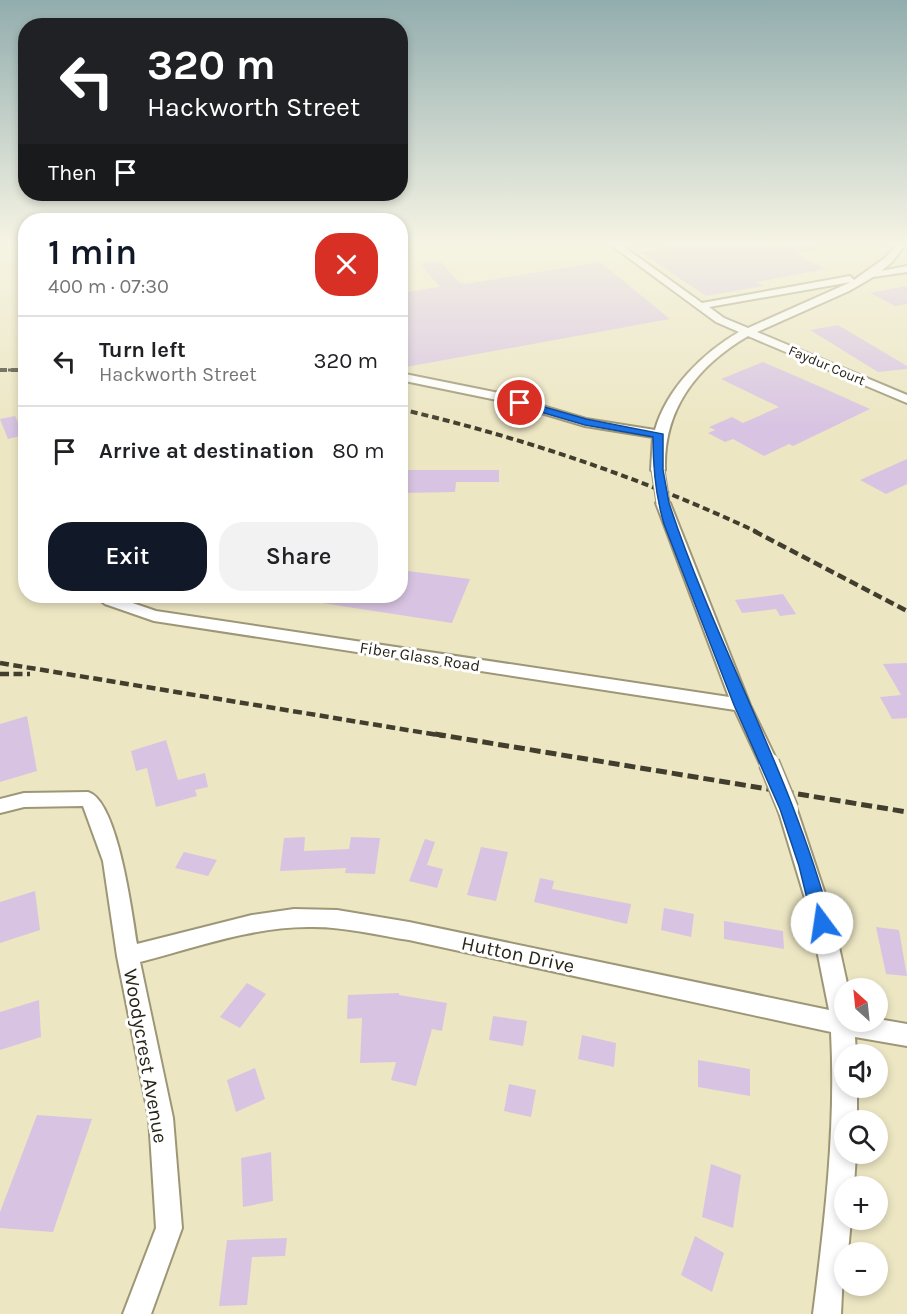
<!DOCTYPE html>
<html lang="en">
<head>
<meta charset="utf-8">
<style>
	:root { --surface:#fff; --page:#f2f2f2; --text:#202124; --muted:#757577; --line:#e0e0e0; --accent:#111827 }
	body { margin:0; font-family:Karla,sans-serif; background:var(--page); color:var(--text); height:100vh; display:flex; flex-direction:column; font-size:22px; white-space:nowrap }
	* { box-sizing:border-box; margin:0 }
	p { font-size:20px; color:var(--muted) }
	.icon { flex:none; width:33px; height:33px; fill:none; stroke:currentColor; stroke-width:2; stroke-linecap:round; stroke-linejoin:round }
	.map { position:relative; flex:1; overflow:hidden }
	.drawer { position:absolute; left:18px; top:213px; width:390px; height:390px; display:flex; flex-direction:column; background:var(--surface); border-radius:24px; box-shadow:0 3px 9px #0003 }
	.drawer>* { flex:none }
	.top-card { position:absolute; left:18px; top:18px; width:390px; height:183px; border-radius:24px; box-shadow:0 3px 9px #0003; background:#202124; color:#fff; overflow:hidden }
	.needle { width:39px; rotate:333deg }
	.controls { position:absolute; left:834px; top:978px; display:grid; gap:12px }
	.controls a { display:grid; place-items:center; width:54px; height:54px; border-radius:50%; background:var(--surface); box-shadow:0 3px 9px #0003; font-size:30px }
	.pin { position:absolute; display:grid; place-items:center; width:51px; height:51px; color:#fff; margin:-26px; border:3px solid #fff; border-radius:50%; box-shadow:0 2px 6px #0007 }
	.me { position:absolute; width:66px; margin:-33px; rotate:346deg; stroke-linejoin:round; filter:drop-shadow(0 0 4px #0008) }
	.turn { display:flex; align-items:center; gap:21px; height:126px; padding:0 30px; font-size:27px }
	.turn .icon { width:78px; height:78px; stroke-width:2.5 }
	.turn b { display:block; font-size:42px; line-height:51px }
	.then { display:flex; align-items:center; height:57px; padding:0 30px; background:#0003; gap:12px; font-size:22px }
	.round { display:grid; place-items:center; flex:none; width:63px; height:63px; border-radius:24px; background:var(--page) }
	.head { display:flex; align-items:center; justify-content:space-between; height:102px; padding:0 30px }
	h1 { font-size:36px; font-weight:600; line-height:45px; color:var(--accent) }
	.action { display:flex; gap:12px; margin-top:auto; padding:12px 30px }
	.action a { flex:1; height:69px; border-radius:24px; background:var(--accent); color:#fff; font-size:24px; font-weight:600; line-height:69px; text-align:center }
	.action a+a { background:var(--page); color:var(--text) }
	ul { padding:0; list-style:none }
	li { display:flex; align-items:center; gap:18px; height:90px; padding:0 30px; border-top:2px solid var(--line) }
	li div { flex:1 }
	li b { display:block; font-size:22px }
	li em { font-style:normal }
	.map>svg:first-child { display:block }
</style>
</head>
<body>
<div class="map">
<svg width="907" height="1314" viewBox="0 0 907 1314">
	<rect width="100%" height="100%" fill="#ece6c3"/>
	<path fill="#d8c4e2" d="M 703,242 L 821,242 L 821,249 L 795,253 L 826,269 L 756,282 L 763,286 L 706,296 L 641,252 Z
		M 440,261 L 459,282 L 466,284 L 600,262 L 670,319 L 406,367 L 400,360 L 400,293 L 440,287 L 420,264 Z
		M 907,286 L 907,304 L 895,306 L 870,293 Z
		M 838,325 L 907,366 L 907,369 L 878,372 L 810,330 Z
		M 763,362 L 823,388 L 870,409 L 793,446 L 789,444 L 764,456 L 733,439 L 725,442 L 708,433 L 715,430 L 709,427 L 732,417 L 743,423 L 779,407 L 721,379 Z
		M 15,416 L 24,435 L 8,439 L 0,419 Z
		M 907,459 L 907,484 L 886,494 L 860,480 Z
		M 403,470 L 499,470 L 499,482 L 456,482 L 455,492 L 401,493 Z
		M 400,570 L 470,579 L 452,623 L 322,603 L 323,596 L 400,596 Z
		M 783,594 L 796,614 L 780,616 L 776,609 L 742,613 L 735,600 Z
		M 907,663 L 907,718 L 892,719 L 880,697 L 901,695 L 883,664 Z
		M 27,716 L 37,771 L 0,782 L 0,724 Z
		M 166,740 L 178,780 L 205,773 L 208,787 L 195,790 L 197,796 L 156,807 L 147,768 L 136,771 L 131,751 Z
		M 305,837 L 304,851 L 349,849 L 351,837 L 380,838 L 375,874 L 345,873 L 346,868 L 280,871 L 284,838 Z
		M 425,839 L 435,842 L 427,865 L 443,869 L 437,888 L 409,881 Z
		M 481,847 L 508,852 L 496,901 L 467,895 Z
		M 184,852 L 217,860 L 208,876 L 175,868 Z
		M 540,878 L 554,881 L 552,889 L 631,904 L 627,924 L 534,902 Z
		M 35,891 L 40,930 L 0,943 L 0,902 Z
		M 664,908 L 694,914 L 691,937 L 661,930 Z
		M 724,921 L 783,931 L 784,949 L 724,939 Z
		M 876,927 L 899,930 L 907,976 L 886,974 Z
		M 247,983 L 266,994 L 240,1028 L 220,1017 Z
		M 399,993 L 399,995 L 447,1003 L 442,1031 L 432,1029 L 416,1086 L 391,1080 L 396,1062 L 360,1063 L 362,1018 L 347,1019 L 348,995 Z
		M 39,1000 L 41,1037 L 0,1050 L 0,1012 Z
		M 493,1016 L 527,1021 L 523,1046 L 489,1040 Z
		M 582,1035 L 616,1043 L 614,1067 L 578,1059 Z
		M 698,1060 L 750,1069 L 750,1096 L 698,1087 Z
		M 255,1068 L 265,1099 L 236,1112 L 227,1080 Z
		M 509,1084 L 536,1090 L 531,1117 L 504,1111 Z
		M 37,1115 L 92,1119 L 53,1232 L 0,1228 L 0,1212 Z
		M 271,1152 L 273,1201 L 243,1207 L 241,1158 Z
		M 711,1164 L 741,1175 L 733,1228 L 702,1217 Z
		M 695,1236 L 724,1253 L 712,1292 L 681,1275 Z
		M 287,1238 L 285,1256 L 252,1257 L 247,1305 L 219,1306 L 227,1240 Z"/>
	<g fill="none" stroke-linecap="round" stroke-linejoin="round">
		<defs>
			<path id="minor" d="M 607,242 L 617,242 L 702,303 L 850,276 L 854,280 L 885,258 L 899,242 L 907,242 L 892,262 L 881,271 L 907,266 L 907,272 L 873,277 L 849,291 L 757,332 L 907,395 L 907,403 L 748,336 C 697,366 663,409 665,470 L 658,474 L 651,470 L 653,437 L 585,426 L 497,400 L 400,380 L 400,373 L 499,393 L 586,419 L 655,430 C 667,388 703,353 739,332 L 716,322 ZM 851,282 L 748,328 L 724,318 L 709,307 Z
				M 663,499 L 670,503 L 750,705 L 778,763 L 776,768 L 762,768 L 735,710 L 154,621 L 105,604 L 94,596 L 112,596 L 156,611 L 729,697 L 656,503 Z
				M 88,792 C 118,801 132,914 137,944 L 252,915 L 294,909 L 337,910 L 409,922 L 829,1010 L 810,915 L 778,809 L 781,804 L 788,801 L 795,804 L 832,915 L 848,988 L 844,988 L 844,1022 L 878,1022 L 878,1019 L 907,1024 L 907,1046 L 855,1037 L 856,1054 L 844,1054 L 844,1088 L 857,1088 L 857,1120 L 844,1120 L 844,1154 L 856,1154 L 854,1186 L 844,1186 L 844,1220 L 851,1220 L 848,1252 L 844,1252 L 841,1314 L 813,1314 C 825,1220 836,1127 831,1032 L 409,940 C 376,935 342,926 308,927 C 251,927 195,948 140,962 L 173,1118 L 182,1228 L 151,1314 L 123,1314 L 156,1228 L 149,1118 L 117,956 L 103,861 L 83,806 L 24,807 L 0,813 L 0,799 L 24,793 Z"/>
		</defs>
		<use href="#minor" stroke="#9d9777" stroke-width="4"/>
		<use href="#minor" fill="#fff" fill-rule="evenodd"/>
		<path stroke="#423e2e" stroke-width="3" stroke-dasharray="5 3" stroke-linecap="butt" d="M 0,370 L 26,370"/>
		<path stroke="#423e2e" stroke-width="4" stroke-dasharray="7 4" stroke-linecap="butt" d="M 0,370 L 26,370
			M 400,409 C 524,438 642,478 757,532"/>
		<path stroke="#423e2e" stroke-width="4.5" stroke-dasharray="9 4.5" stroke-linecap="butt" d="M 754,531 L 907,611
			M 0,663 L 444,736
			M 0,674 L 30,674"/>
		<path stroke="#423e2e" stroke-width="5" stroke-dasharray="11 5" stroke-linecap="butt" d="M 435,734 L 907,812"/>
		<defs>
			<path id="minor-bridge-far1" d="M 658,470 L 663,503"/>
			<path id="minor-bridge" d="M 769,763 L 788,809"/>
		</defs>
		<use href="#minor-bridge-far1" stroke="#9d9777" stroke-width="15" stroke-linecap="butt"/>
		<use href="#minor-bridge" stroke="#9d9777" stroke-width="23" stroke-linecap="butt"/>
		<use href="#minor-bridge-far1" stroke="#fff" stroke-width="13"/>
		<use href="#minor-bridge" stroke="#fff" stroke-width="20"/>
	</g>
	<linearGradient id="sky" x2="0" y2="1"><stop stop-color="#92adae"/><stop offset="0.57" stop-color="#f6f4e4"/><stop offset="1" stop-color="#f6f4e4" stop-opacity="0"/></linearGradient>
	<rect width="907" height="426" fill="url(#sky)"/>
	<path fill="#1a73e8" stroke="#114b97" stroke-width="1.5" d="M 520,400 L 586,419 L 663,434 L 663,470 L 669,503 C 716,646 793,777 831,923 L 828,929 L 822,931 L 815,929 L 813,923 L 799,866 L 780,809 L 734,705 L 664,524 C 655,494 653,467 653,437 L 585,425 L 517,405 L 516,403 Z"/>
	<g text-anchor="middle" stroke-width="6" stroke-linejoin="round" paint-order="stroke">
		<g font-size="14" fill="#282518" stroke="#fff">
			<text transform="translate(827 365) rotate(23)" y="5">Faydur Court</text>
		</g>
		<g font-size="16" fill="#282518" stroke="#fff">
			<text transform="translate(420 656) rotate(9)" y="6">Fiber Glass Road</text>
		</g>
		<g font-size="20" fill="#282518" stroke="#fff">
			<text transform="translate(518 954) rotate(12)" y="7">Hutton Drive</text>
			<text transform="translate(146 1056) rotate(80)" y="7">Woodycrest Avenue</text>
		</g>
	</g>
</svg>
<div class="controls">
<a><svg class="needle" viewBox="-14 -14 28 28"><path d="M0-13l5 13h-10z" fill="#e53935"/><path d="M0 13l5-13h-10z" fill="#757577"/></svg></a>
<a><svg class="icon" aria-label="sound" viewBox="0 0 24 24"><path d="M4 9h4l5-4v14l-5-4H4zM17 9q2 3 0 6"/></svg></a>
<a><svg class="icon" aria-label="search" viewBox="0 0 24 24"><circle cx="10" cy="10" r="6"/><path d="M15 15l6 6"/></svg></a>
<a>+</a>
<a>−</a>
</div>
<div class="pin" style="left:520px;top:403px;background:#d93025"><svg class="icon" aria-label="arrive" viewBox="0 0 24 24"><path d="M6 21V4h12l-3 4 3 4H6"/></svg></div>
<svg class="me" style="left:822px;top:923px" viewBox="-20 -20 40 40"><circle r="19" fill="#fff"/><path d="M0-13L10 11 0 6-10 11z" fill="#1a73e8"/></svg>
<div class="top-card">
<div class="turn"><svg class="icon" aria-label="left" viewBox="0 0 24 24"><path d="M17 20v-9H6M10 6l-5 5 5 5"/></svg><div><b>320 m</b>Hackworth Street</div></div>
<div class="then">Then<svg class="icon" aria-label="arrive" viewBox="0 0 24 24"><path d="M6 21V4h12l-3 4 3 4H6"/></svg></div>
</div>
<section class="drawer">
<div class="head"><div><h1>1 min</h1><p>400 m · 07:30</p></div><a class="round" style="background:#d93025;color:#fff"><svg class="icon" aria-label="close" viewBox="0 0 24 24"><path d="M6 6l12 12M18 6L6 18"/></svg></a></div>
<ul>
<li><svg class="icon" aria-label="left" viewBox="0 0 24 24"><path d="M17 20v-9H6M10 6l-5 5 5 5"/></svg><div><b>Turn left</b><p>Hackworth Street</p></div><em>320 m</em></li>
<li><svg class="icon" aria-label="arrive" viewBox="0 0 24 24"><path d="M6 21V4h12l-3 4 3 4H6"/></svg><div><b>Arrive at destination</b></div><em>80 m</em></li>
</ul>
<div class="action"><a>Exit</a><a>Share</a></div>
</section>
</div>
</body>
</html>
